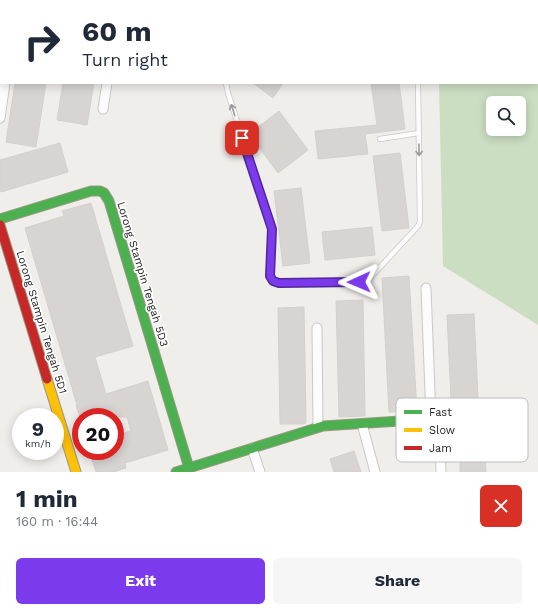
<!DOCTYPE html>
<html lang="en">
<head>
<meta charset="utf-8">
<style>
	:root { --surface:#fff; --page:#f6f6f7; --text:#1f2937; --muted:#747a83; --accent:#7c3aed }
	body { margin:0; font-family:"Work Sans",sans-serif; background:var(--page); color:var(--text); height:100vh; display:flex; flex-direction:column; font-size:15px; white-space:nowrap }
	* { box-sizing:border-box; margin:0 }
	p { font-size:13px; color:var(--muted) }
	.icon { flex:none; width:22px; height:22px; fill:none; stroke:currentColor; stroke-width:2; stroke-linecap:round; stroke-linejoin:round }
	.map { position:relative; height:472px; overflow:hidden }
	.panel { display:flex; flex-direction:column; background:var(--surface); flex:1 }
	.panel>* { flex:none }
	.top-card { position:absolute; left:0px; top:0px; width:538px; height:84px; box-shadow:0 2px 10px #0003; background:#fff; color:var(--text); overflow:hidden }
	.fabs { position:absolute; left:486px; top:96px; display:grid; gap:8px }
	.fabs a { display:grid; place-items:center; width:40px; height:40px; border-radius:6px; background:var(--surface); box-shadow:0 2px 10px #0003; font-size:20px }
	.speed { position:absolute; left:12px; top:408px; display:flex; gap:8px; font-size:20px; font-weight:700; text-align:center }
	.speed>* { display:grid; place-content:center; width:52px; height:52px; border-radius:50%; background:var(--surface); box-shadow:0 2px 10px #0003; line-height:1 }
	.speed small { font-size:10px; font-weight:400 }
	.speed .limit { border:6px solid #d22; background:#fff; color:#111 }
	.pin { position:absolute; display:grid; place-items:center; width:34px; height:34px; color:#fff; margin:-17px; border-radius:8px; box-shadow:0 2px 6px #0006 }
	.me { position:absolute; width:44px; margin:-22px; rotate:269deg; stroke-linejoin:round; filter:drop-shadow(0 0 3px #0008) }
	.turn { display:flex; align-items:center; gap:14px; height:84px; padding:0 16px; font-size:18px }
	.turn .icon { width:52px; height:52px; stroke-width:2.5 }
	.turn b { display:block; font-size:28px; line-height:34px }
	.round { display:grid; place-items:center; flex:none; width:42px; height:42px; border-radius:6px; background:var(--page) }
	.overview { display:flex; align-items:center; justify-content:space-between; height:68px; padding:0 16px }
	h1 { font-size:24px; font-weight:700; line-height:30px }
	.action { display:flex; gap:8px; margin-top:auto; padding:8px 16px }
	.action a { flex:1; height:46px; border-radius:6px; background:var(--accent); color:#fff; font-size:16px; font-weight:700; line-height:46px; text-align:center }
	.action a+a { background:var(--page); color:var(--text) }
	.map>svg:first-child { display:block }
</style>
</head>
<body>
<div class="map">
<svg width="538" height="472" viewBox="0 0 538 472">
	<rect width="100%" height="100%" fill="#f0eeeb"/>
	<path fill="#cbdec1" fill-rule="evenodd" d="M 437,0 L 538,0 L 538,325 L 443,266 L 439,83 L 537,83 L 537,1 L 437,1 ZM 493,103 L 519,103 L 519,129 L 493,129 Z"/>
	<path fill="#d7d4d2" stroke="#d3d0cc" d="M 15,83 L 46,83 L 36,147 L 6,142 Z
		M 63,83 L 94,83 L 87,125 L 57,120 Z
		M 253,83 L 283,83 L 273,98 Z
		M 371,83 L 399,83 L 405,129 L 365,134 L 368,154 L 318,159 L 315,131 L 377,125 Z
		M 279,111 L 308,150 L 278,173 L 249,134 Z
		M 60,143 L 68,172 L 1,192 L 0,187 L 0,160 Z
		M 400,153 L 409,228 L 382,231 L 373,156 Z
		M 301,188 L 310,263 L 283,266 L 274,191 Z
		M 91,203 L 133,346 L 95,357 L 106,394 L 148,381 L 168,450 L 125,463 L 126,468 L 113,472 L 96,472 L 89,451 L 115,451 L 115,436 L 131,431 L 127,417 L 80,417 L 76,405 L 77,405 L 25,228 L 64,216 L 62,211 Z
		M 372,227 L 375,255 L 325,260 L 322,232 Z
		M 409,276 L 417,411 L 389,412 L 382,278 Z
		M 363,300 L 365,416 L 339,417 L 336,301 Z
		M 304,307 L 306,423 L 303,424 L 280,424 L 278,308 Z
		M 474,314 L 478,398 L 451,399 L 447,315 Z
		M 354,451 L 361,472 L 334,472 L 330,459 Z
		M 485,455 L 486,472 L 460,472 L 460,456 Z"/>
	<g fill="none" stroke-linecap="round" stroke-linejoin="round">
		<defs>
			<path id="lane" d="M 215,0 L 215,1
				M 405,0 L 405,1
				M 417,0 L 417,1
				M 226,83 L 228,93 L 272,229 L 270,276 L 273,281 L 279,283 L 359,282 L 364,281 L 370,278 L 419,225 L 420,221 L 418,83
				M 380,139 L 419,133"/>
			<path id="street" d="M 17,1 L 17,0
				M 120,1 L 120,0
				M 103,109 L 107,83
				M 0,118 L 5,83
				M 426,288 L 431,419
				M 317,328 L 318,427
				M 439,420 L 441,472
				M 362,424 L 375,472
				M 252,448 L 260,472"/>
			<path id="fast" d="M 0,219 L 91,191 L 100,191 L 104,193 L 109,201 L 189,468
				M 176,472 L 323,426 L 431,419 L 439,420 L 477,419"/>
			<path id="slow" d="M 47,379 L 76,472"/>
			<path id="jam" d="M 0,225 L 47,379"/>
		</defs>
		<use href="#lane" stroke="#c9c8c7" stroke-width="6"/>
		<use href="#street" stroke="#c9c8c7" stroke-width="11"/>
		<use href="#fast" stroke="#999a82" stroke-width="11"/>
		<use href="#slow" stroke="#999a82" stroke-width="11"/>
		<use href="#jam" stroke="#999a82" stroke-width="11"/>
		<use href="#lane" stroke="#fdfcfc" stroke-width="4.5"/>
		<use href="#street" stroke="#fdfcfc" stroke-width="9"/>
		<use href="#fast" stroke="#4caf50" stroke-width="9"/>
		<use href="#slow" stroke="#ffc107" stroke-width="9"/>
		<use href="#jam" stroke="#c62828" stroke-width="9"/>
	</g>
	<defs><path id="oneway-shaft" d="M-6 0H5M1.5-3L5.5 0L1.5 3" fill="none" stroke-width="1.6" stroke-linecap="round" stroke-linejoin="round"/></defs>
	<g stroke="#9a9a9a">
		<use href="#oneway-shaft" transform="translate(233 110) rotate(-108)"/>
		<use href="#oneway-shaft" transform="translate(419 150) rotate(89)"/>
	</g>
	<g fill="none" stroke-linecap="round" stroke-linejoin="round">
		<defs>
			<path id="route" d="M 242,138 L 272,229 L 270,276 L 273,281 L 279,283 L 359,282"/>
		</defs>
		<use href="#route" stroke="#51269a" stroke-width="10"/>
		<use href="#route" stroke="#7c3aed" stroke-width="7"/>
	</g>
	<g text-anchor="middle" stroke-width="3.5" stroke-linejoin="round" paint-order="stroke">
		<g font-size="11" fill="#222" stroke="#fff">
			<text transform="translate(143 274) rotate(73)" y="4">Lorong Stampin Tengah 5D3</text>
			<text transform="translate(42 322) rotate(73)" y="4">Lorong Stampin Tengah 5D1</text>
		</g>
	</g>
	<rect x="396" y="398" width="132" height="64" rx="6" fill="#fff" stroke="#bdbdbd" stroke-width="1"/>
	<rect x="404" y="410" width="18" height="4" fill="#4caf50"/>
	<rect x="404" y="428" width="18" height="4" fill="#ffc107"/>
	<rect x="404" y="446" width="18" height="4" fill="#c62828"/>
	<g font-size="11" fill="#222">
		<text x="429" y="416">Fast</text>
		<text x="429" y="434">Slow</text>
		<text x="429" y="452">Jam</text>
	</g>
</svg>
<div class="fabs">
<a><svg class="icon" aria-label="search" viewBox="0 0 24 24"><circle cx="10" cy="10" r="6"/><path d="M15 15l6 6"/></svg></a>
</div>
<div class="speed"><div>9<small>km/h</small></div><div class="limit">20</div></div>
<div class="pin" style="left:242px;top:138px;background:#d93025"><svg class="icon" aria-label="arrive" viewBox="0 0 24 24"><path d="M6 21V4h12l-3 4 3 4H6"/></svg></div>
<svg class="me" style="left:359px;top:282px" viewBox="-20 -20 40 40"><path d="M0-17L14 15 0 8-14 15z" fill="#7c3aed" stroke="#fff" stroke-width="4"/></svg>
<div class="top-card">
<div class="turn"><svg class="icon" aria-label="right" viewBox="0 0 24 24"><path d="M7 20v-9h11M14 6l5 5-5 5"/></svg><div><b>60 m</b>Turn right</div></div>
</div>
</div>
<section class="panel">
<div class="overview"><div><h1>1 min</h1><p>160 m · 16:44</p></div><a class="round" style="background:#d93025;color:#fff"><svg class="icon" aria-label="close" viewBox="0 0 24 24"><path d="M6 6l12 12M18 6L6 18"/></svg></a></div>
<div class="action"><a>Exit</a><a>Share</a></div>
</section>
</body>
</html>
